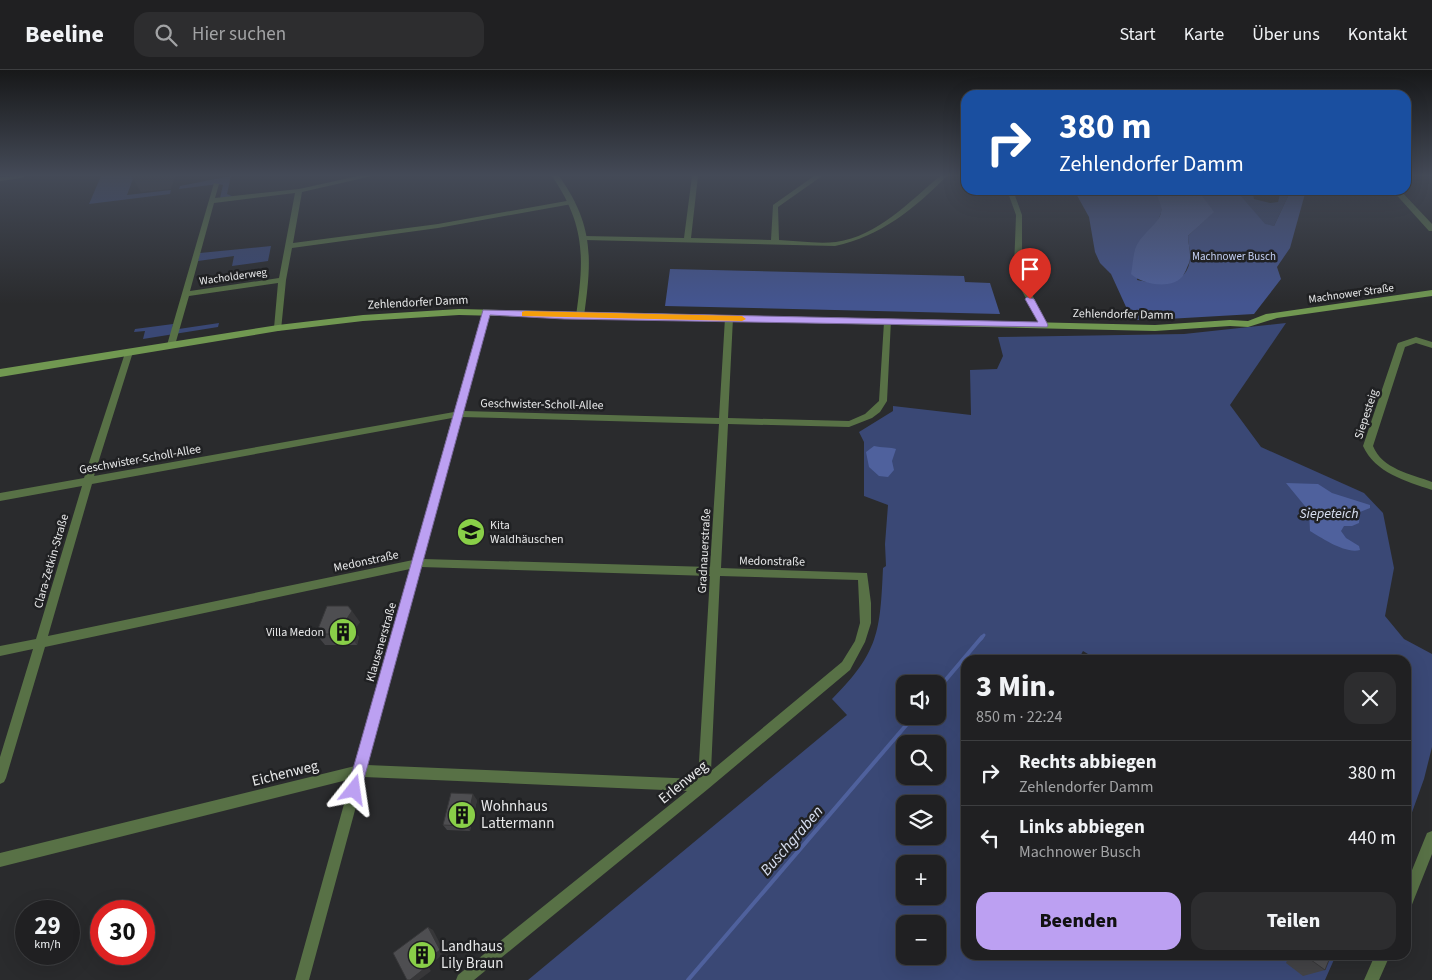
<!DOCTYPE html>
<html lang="de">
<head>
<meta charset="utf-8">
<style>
	:root { --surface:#202022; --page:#2d2d2f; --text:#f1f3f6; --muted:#a2a3a5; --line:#3d3e40; --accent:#bca0f2 }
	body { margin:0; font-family:"Source Sans 3",sans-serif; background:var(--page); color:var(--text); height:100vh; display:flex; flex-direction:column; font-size:19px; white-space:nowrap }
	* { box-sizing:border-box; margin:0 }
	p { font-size:16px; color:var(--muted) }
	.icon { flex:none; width:28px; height:28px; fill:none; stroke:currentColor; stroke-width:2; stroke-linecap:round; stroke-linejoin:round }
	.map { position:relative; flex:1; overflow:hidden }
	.details { position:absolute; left:961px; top:585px; width:450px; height:305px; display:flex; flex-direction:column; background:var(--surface); border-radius:15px; box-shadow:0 5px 20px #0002,0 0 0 1px var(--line) }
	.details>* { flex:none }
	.guide { position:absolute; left:961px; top:20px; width:450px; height:105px; border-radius:15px; box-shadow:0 5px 20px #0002,0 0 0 1px var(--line); background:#1a4fa0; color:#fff; overflow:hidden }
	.buttons { position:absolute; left:896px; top:605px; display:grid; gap:10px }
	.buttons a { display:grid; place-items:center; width:50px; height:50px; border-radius:10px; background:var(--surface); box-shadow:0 5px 20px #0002,0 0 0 1px var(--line); font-size:25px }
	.speed { position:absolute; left:15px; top:830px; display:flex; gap:10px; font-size:25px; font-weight:700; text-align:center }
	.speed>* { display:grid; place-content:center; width:65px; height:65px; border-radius:50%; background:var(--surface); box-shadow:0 5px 20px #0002,0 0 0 1px var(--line); line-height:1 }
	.speed small { font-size:12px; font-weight:400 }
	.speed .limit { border:8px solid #d22; background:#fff; color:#111 }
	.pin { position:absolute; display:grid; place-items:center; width:42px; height:42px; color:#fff; margin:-51px -21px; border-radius:50% 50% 50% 0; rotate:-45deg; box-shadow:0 0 5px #0007 }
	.pin .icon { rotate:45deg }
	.me { position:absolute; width:55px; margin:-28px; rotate:15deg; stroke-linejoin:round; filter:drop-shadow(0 0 4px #0008) }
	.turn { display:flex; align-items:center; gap:18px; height:105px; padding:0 15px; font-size:22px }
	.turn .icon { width:65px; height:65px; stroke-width:2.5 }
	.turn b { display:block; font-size:35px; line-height:42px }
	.round { display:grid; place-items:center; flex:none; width:52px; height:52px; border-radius:15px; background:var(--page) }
	.head { display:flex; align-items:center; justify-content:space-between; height:85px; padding:0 15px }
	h1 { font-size:30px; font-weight:800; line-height:38px }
	.button { display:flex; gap:10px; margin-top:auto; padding:10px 15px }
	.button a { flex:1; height:58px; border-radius:15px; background:var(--accent); color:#111; font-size:20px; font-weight:800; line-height:58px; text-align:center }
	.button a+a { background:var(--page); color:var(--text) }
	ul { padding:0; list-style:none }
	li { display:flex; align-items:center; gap:15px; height:65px; padding:0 15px; border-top:1px solid var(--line) }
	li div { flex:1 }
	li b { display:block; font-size:19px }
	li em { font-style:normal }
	header { display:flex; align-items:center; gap:30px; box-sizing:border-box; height:70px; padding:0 25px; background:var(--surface); border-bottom:1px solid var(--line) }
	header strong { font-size:24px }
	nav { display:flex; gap:28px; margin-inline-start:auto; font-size:18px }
	.search { width:350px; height:45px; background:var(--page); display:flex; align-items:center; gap:12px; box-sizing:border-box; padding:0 18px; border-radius:15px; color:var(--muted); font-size:19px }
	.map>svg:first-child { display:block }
</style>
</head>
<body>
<header>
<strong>Beeline</strong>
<div class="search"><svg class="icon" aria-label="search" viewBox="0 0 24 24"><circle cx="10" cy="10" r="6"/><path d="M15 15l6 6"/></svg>Hier suchen</div>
<nav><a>Start</a><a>Karte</a><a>Über uns</a><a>Kontakt</a></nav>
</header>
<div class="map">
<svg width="1432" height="910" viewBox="0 0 1432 910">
	<rect width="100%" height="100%" fill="#2a2b2d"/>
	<path fill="#3a4875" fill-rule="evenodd" d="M 101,106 L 134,106 L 127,125 L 171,120 L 170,124 L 89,134 Z
		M 231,106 L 227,124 L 234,127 L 220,128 L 223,115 L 218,114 L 179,119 L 180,116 Z
		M 1236,120 L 1252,120 L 1254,129 L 1270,133 L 1278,132 L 1281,120 L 1291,120 L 1274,156 L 1265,155 Z
		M 271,176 L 268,191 L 232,196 L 234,186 L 198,191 L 200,183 Z
		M 219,253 L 218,257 L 143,269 L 145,261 L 134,262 L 135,259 L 173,254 L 172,260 Z
		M 1286,253 L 1230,335 L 1261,377 L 1364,423 L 1383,443 L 1394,498 L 1385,546 L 1404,569 L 1432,584 L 1432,677 L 1424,709 L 1406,759 L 1406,590 L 1098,590 L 1083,581 L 1078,590 L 966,590 L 966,885 L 1336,885 L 1325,910 L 528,910 L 847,645 L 832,629 C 879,582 880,562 883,498 L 886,496 L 885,474 L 888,435 L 864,426 L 864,372 L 859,362 L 893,341 L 893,336 L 971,345 L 970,300 L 997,299 L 1003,286 L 998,267 L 1184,264 ZM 905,614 L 938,614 L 938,646 L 905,646 ZM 905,674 L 938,674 L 938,706 L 905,706 ZM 905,734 L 938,734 L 938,766 L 905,766 ZM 905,794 L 938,794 L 938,826 L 905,826 ZM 905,854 L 938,854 L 938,886 L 905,886 Z"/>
	<path fill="#445590" d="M 1074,120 L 1153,120 L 1161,131 L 1161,143 L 1157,153 L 1151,160 L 1137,210 C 1157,214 1186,218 1190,190 C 1191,183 1188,173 1188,166 L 1213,142 L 1198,120 L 1236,120 L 1265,154 L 1274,156 L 1291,120 L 1306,120 L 1290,178 L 1277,197 L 1281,209 L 1254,244 L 1150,250 L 1132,250 L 1111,204 L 1100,193 L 1095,182 L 1089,147 Z
		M 670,199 L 964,206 L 965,212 L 990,213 L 1000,244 L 665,236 Z"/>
	<path fill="#4f619d" d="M 1153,120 L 1198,120 L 1214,142 L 1188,166 C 1188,174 1192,186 1189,193 C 1187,197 1185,204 1182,207 C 1170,220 1142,214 1131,204 C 1133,195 1133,180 1138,173 C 1152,152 1173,148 1153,120 Z
		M 874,376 C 881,378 892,377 896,379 L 892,391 L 894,400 L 888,407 L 879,406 L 869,397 L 866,382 Z
		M 1286,413 L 1318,414 L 1332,423 L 1370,435 L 1370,438 L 1360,442 L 1359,453 L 1352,456 L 1344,456 L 1341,461 L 1346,468 L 1359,476 L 1360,480 C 1345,484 1322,468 1310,461 L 1309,441 Z"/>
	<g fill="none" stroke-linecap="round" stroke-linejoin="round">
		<path stroke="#4f619d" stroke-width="3" d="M 981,569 L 984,565"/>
		<path stroke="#4f619d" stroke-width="4" d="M 938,619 L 982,567
			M 688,910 L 914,646"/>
		<path fill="#587146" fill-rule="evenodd" d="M 25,106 L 22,108 L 0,111 L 0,107 Z
			M 358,106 L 372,106 L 302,122 L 293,173 L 438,154 L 572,130 L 575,132 L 572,134 L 438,158 L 292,178 L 286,210 L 281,260 L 278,261 L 274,258 L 278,213 L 189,226 L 175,275 L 174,277 L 168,277 L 167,275 L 214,113 L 219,114 L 215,128 L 299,119 ZM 295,123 L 279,208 L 190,221 L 214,133 Z
			M 692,106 L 698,106 L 691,168 L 771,170 L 773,135 L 814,106 L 822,106 L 778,137 L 779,170 C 797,171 818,174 836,172 C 878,166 909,132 940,106 L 947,106 C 914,139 881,166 835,176 L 585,170 L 581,168 L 585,166 L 684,168 Z
			M 1007,120 L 1013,120 L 1022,145 L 1022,199 L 1029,219 L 1048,255 L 1047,257 L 1044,258 L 1040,255 L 1021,219 L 1014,199 L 1016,145 Z
			M 483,240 L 489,240 L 490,242 L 463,341 L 719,348 L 725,248 L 729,246 L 733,248 L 728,348 L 849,351 L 865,344 L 879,331 L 884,252 L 888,249 L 891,250 L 887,331 L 880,342 L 872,348 L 849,357 L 728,354 L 721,498 L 867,503 L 871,533 L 871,553 L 865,572 L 850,600 L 708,719 L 474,910 L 456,910 L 458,905 L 687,721 L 364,707 L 309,910 L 295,910 L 351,709 L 0,797 L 0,783 L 355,696 L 410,499 L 45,577 L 6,708 L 4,712 L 0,714 L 0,687 L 33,579 L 0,586 L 0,576 L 36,569 L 82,416 L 0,431 L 0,423 L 84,408 L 126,280 L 132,280 L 133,282 L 94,406 L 454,342 ZM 461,347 L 719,354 L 710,497 L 423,489 ZM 452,348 L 413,490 L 48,566 L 92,414 ZM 421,497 L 710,506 L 698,709 L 367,695 ZM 720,506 L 858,510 L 860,553 L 855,571 L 842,592 L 711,701 Z
			M 1416,267 L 1432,272 L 1432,278 L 1416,273 L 1405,277 L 1373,376 C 1382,399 1411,404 1432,412 L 1432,420 C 1406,411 1375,403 1363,376 L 1397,275 L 1398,273 Z
			M 1432,761 L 1432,784 L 1411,837 L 1406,839 L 1406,815 L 1427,763 Z
			M 1375,885 L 1390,885 L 1379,910 L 1364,910 Z"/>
		<path fill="#587146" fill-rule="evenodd" d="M 552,106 L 559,106 C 594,155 592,189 584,246 L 580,249 L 576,246 C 584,189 586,156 552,106 Z
			M 1392,120 L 1400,120 L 1432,154 L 1432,161 L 1429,161 Z"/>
		<path fill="#719851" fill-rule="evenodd" d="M 1432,220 L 1432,226 L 1277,248 L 1248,257 L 1230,256 L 1155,261 L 459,245 L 363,251 L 278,261 L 0,307 L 0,299 L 278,255 L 363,245 L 459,239 L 1155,255 L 1230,250 L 1248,251 L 1266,244 Z"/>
	</g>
	<path fill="#434346" d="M 360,552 L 354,560 L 359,567 L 357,575 L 325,575 L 316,564 Z
		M 477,730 L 470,761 L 447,760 L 443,755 Z
		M 1288,885 L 1331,885 L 1325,900 L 1303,906 L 1286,893 L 1289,886 Z"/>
	<path fill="#373739" d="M 131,106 L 175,106 L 171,119 L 141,122 Z
		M 352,541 L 360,552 L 354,560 L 359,567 L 357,575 L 349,564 L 346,550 Z
		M 473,724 L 477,730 L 470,761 L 466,756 Z
		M 428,857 L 433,860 L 445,883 L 428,896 L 431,901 L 419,910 L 410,910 L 423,893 Z"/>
	<path fill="#4e4e51" stroke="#373739" d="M 327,536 L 348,536 L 352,541 L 346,550 L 351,557 L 349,564 L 316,564 Z
		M 451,723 L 473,724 L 466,756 L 443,755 Z
		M 428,857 L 440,880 L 423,893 L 425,898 L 410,910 L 407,910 L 393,883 Z
		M 1308,885 L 1331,885 L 1325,900 L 1307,887 Z"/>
	<linearGradient id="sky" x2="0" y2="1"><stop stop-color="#171819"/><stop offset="0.45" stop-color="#444a57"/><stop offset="1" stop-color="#444a57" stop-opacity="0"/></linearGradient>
	<rect width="1432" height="234" fill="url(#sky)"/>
	<path fill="#bca0f2" stroke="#7a689d" d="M 1027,227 L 1034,229 L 1048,255 L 1047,257 L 564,249 L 490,245 L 361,720 L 359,725 L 354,727 L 349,725 L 347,720 L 483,240 L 1038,252 L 1025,229 Z"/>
	<path fill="#f59e0b" d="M 525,241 L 742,246 L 746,249 L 742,251 L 522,246 L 522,242 Z"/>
	<defs>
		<symbol id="school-disc" viewBox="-11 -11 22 22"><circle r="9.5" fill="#89cf48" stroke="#202123"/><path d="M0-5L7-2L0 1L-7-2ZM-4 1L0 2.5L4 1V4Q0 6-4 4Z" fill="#111"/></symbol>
		<symbol id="building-disc" viewBox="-11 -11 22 22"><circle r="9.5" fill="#89cf48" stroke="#202123"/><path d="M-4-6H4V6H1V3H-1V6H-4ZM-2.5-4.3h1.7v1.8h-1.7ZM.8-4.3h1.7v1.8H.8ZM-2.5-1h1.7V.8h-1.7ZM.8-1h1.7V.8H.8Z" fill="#111"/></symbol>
	</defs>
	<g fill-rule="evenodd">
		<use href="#school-disc" x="455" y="446" width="32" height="32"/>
		<use href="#building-disc" x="327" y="546" width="32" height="32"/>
		<use href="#building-disc" x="446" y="729" width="32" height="32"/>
		<use href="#building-disc" x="406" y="869" width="32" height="32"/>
	</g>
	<g text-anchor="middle" stroke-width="5" stroke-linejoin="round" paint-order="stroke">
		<g font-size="11" fill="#c4d0f4" stroke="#202123">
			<text x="1234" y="190">Machnower Busch</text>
		</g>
		<g font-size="11" fill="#e8e9ea" stroke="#202123">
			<text transform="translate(233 206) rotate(-8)" y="4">Wacholderweg</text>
			<text transform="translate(1351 223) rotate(-8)" y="4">Machnower Straße</text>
		</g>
		<g font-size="12" fill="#e8e9ea" stroke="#202123">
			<text transform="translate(418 232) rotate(-3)" y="4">Zehlendorfer Damm</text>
			<text transform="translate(1123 244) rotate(1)" y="4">Zehlendorfer Damm</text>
			<text transform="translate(542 334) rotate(1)" y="4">Geschwister-Scholl-Allee</text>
			<text transform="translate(1366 344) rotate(-72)" y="4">Siepesteig</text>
			<text transform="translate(140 389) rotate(-10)" y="4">Geschwister-Scholl-Allee</text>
			<text transform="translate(704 481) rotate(-87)" y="4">Gradnauerstraße</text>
			<text transform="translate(51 491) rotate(-74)" y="4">Clara-Zetkin-Straße</text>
			<text transform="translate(366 491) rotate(-12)" y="4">Medonstraße</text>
			<text transform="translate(772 491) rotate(1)" y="4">Medonstraße</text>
			<text transform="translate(381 572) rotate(-74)" y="4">Klausenerstraße</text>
		</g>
		<g font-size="12" fill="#e8e9ea" stroke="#202123" text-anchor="start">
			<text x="490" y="459">Kita<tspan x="490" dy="14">Waldhäuschen</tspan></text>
			<text x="324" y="566" text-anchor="end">Villa Medon</text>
		</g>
		<g font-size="14" font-style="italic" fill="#d9e0f2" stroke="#202123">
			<text x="1329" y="448">Siepeteich</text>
		</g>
		<g font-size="15" fill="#e8e9ea" stroke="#202123">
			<text transform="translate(285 703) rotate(-14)" y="5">Eichenweg</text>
			<text transform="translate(683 712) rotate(-39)" y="5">Erlenweg</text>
		</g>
		<g font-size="15" fill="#e8e9ea" stroke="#202123" text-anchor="start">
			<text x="481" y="741">Wohnhaus<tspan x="481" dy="17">Lattermann</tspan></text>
			<text x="441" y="881">Landhaus<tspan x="441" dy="17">Lily Braun</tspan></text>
		</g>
		<g font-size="16" font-style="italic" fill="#d9e0f2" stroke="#202123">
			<text transform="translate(791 770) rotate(-49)" y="6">Buschgraben</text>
		</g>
	</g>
</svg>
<div class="buttons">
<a><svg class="icon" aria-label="sound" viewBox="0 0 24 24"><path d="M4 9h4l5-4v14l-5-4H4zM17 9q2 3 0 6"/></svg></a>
<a><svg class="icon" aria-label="search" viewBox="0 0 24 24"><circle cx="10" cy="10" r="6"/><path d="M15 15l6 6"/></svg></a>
<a><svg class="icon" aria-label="layers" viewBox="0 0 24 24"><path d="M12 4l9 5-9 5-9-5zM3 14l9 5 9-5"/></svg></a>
<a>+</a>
<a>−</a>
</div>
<div class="speed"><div>29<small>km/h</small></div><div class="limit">30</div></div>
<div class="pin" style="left:1030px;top:229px;background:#d93025"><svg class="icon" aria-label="arrive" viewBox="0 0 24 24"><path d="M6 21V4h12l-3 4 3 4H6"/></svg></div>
<svg class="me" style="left:354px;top:720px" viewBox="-20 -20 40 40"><path d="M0-17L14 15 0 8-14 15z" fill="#bca0f2" stroke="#fff" stroke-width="4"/></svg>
<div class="guide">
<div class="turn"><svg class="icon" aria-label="right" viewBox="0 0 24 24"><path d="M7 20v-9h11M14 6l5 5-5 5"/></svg><div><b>380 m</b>Zehlendorfer Damm</div></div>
</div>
<section class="details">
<div class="head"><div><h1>3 Min.</h1><p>850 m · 22:24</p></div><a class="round"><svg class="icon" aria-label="close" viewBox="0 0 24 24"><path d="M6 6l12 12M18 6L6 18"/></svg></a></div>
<ul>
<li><svg class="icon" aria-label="right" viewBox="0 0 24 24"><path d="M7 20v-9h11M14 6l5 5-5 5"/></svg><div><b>Rechts abbiegen</b><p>Zehlendorfer Damm</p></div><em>380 m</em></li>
<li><svg class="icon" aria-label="left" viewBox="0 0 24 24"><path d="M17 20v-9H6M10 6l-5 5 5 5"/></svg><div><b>Links abbiegen</b><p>Machnower Busch</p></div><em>440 m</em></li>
</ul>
<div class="button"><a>Beenden</a><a>Teilen</a></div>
</section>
</div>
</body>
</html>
